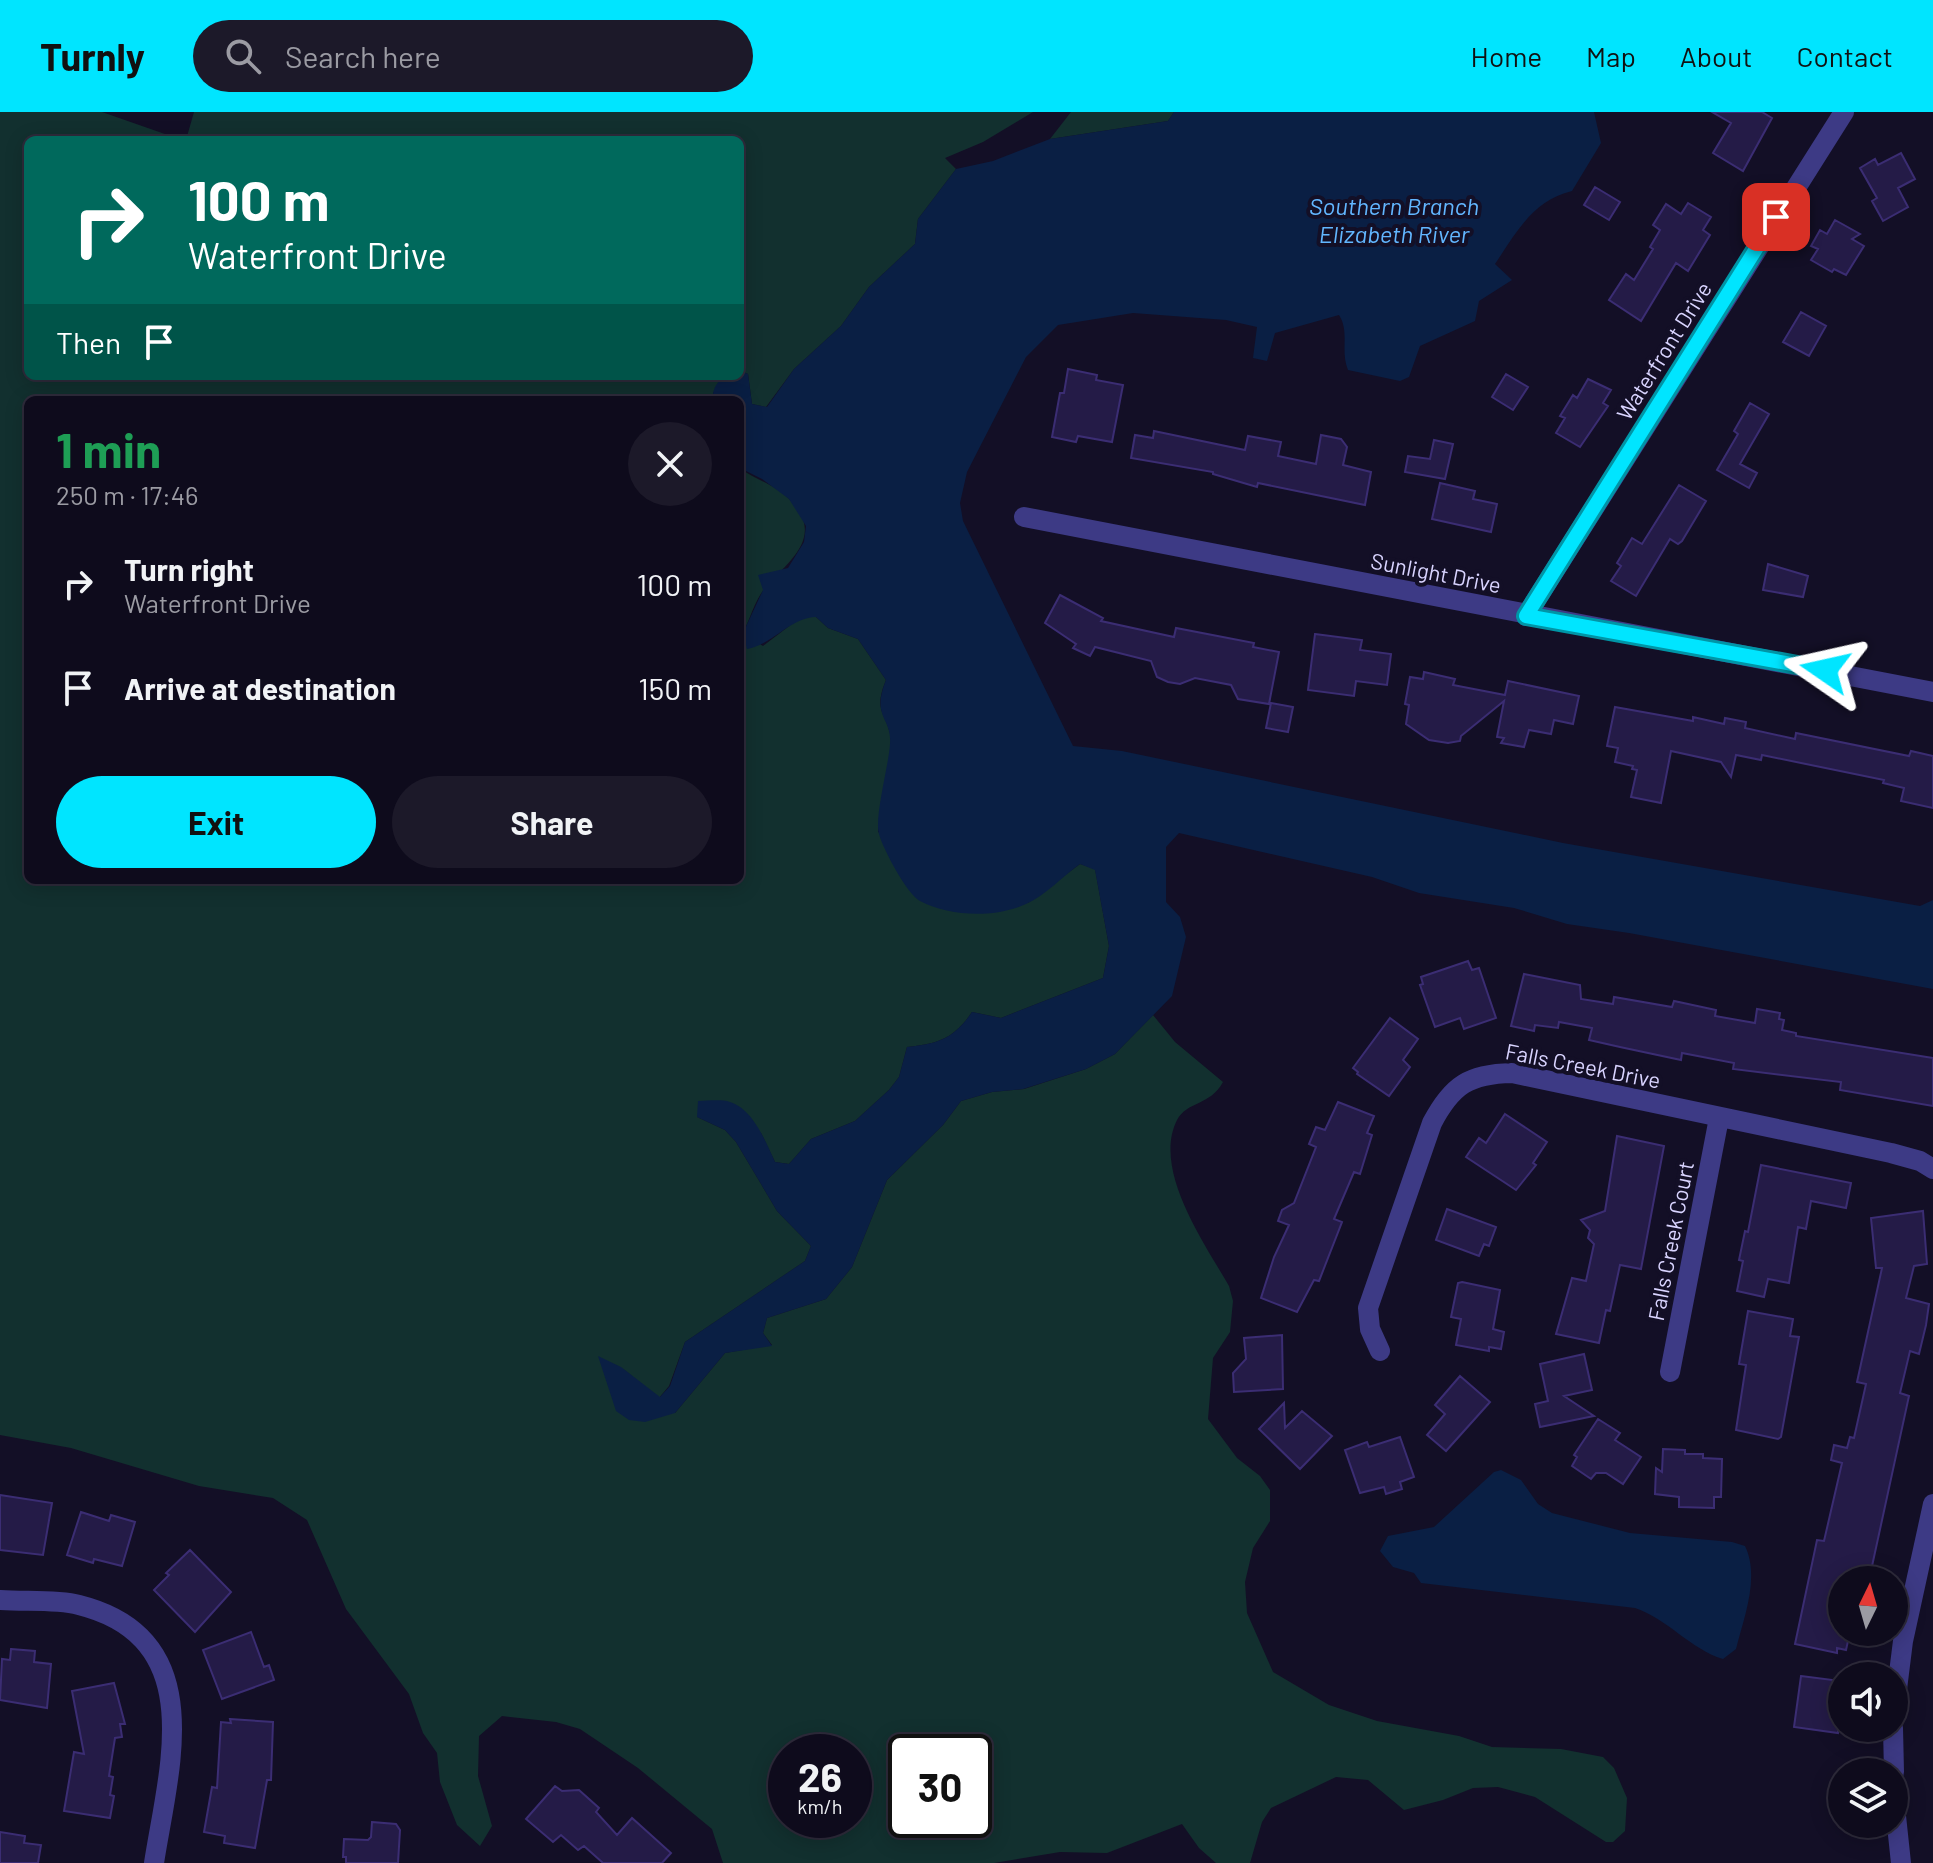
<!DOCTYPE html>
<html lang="en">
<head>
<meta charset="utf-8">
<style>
	:root { --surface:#0e0b1c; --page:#1c1929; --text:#f1f3f6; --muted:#9b9ba3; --line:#2e2b3b; --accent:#00e5ff }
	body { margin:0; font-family:Barlow,sans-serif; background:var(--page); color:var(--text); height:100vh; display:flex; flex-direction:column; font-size:30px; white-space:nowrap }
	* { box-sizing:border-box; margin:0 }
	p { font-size:26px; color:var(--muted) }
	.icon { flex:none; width:44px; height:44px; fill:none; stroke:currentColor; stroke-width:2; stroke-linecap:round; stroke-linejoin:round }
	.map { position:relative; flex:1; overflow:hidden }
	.sheet { position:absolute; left:24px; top:284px; width:720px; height:488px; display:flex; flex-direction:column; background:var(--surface); border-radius:12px; box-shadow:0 4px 20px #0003,0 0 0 2px var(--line) }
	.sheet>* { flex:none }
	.guide { position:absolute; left:24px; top:24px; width:720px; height:244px; border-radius:12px; box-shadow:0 4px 20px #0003,0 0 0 2px var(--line); background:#00695c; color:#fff; overflow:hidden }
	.needle { width:52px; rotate:5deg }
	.tools { position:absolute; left:1828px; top:1454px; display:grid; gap:16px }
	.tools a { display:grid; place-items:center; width:80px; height:80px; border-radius:50%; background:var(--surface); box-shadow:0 4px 20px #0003,0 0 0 2px var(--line); font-size:40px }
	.speed { position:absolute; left:768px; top:1622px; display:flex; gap:16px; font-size:40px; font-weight:700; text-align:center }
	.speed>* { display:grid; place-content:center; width:104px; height:104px; border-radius:50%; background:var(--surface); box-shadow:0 4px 20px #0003,0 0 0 2px var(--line); line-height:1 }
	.speed small { font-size:20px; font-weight:400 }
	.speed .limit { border:4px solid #111; border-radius:12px; background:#fff; color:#111 }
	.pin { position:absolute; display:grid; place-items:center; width:68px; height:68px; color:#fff; margin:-34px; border-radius:16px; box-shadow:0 4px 12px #0006 }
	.me { position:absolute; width:88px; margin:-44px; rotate:281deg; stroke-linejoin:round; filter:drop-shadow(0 0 6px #0008) }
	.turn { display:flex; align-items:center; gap:28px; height:168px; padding:0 32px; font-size:36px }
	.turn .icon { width:104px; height:104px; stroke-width:2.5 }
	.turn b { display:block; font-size:56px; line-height:68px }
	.then { display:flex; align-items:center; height:76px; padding:0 32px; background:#0003; gap:16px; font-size:30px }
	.round { display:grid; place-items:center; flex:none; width:84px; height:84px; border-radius:42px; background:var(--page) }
	.summary { display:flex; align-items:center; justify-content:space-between; height:136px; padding:0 32px }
	h1 { font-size:48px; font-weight:700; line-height:60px; color:#1e9e55 }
	.cta { display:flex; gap:16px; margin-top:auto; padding:16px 32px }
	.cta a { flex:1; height:92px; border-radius:48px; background:var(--accent); color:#111; font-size:32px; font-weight:700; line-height:92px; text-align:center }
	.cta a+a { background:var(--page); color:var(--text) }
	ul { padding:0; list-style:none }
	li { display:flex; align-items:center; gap:24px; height:104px; padding:0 32px }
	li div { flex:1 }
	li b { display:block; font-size:30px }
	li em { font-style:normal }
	header { display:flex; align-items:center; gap:48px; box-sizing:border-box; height:112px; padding:0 40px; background:var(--accent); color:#111 }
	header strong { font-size:38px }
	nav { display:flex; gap:44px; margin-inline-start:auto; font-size:28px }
	.search { width:560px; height:72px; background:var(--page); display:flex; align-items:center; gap:20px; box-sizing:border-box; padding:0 28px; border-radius:44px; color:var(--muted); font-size:30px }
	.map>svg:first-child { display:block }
</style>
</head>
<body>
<header>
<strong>Turnly</strong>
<div class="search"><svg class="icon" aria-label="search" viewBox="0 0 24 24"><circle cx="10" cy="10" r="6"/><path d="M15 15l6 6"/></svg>Search here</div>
<nav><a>Home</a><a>Map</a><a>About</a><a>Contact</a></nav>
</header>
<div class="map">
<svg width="1933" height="1751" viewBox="0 0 1933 1751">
	<rect width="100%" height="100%" fill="#130f26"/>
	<path fill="#12302f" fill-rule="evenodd" d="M 0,0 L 102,0 L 182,28 L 28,28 L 28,264 L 725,264 L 713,281 L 713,288 L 28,288 L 28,768 L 740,768 L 740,356 C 753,367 772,371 787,385 C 827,423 791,447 765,476 C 755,488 750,507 743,521 L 763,534 L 801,505 L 816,505 L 828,516 L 858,527 L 886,568 C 872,602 888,600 891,628 C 893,647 881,698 878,720 L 1028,791 L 1080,752 L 1095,757 L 1109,834 L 1103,866 L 1001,906 L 972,900 C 954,927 937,932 907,935 L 899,965 L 889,978 L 855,1009 L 811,1027 L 789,1052 L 775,1050 L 761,1021 L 697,1005 L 725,1018 L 736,1030 L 777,1099 L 811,1134 L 805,1149 L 685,1230 L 669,1274 L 659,1286 L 621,1255 L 675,1301 L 725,1241 L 772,1233 L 763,1221 L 767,1206 L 826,1187 L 852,1155 L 887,1068 L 943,1013 L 961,989 L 992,980 L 1024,977 L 1086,957 L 1115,942 L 1153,903 L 1175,930 L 1223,970 C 1210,994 1187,989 1177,1008 C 1152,1058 1205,1132 1229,1174 L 1233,1189 L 1230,1220 L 1213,1246 L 1208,1307 L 1237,1346 L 1260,1364 L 1270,1378 L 1270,1409 L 1253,1436 L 1245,1470 L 1247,1501 L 1273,1560 L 1329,1593 L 1377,1609 L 1459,1624 L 1492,1635 L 1561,1637 L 1603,1645 L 1614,1656 L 1627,1686 L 1625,1719 L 1613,1730 L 1606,1730 L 1535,1685 L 1498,1675 L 1473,1676 L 1443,1688 L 1404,1698 L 1368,1668 L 1336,1665 L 1271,1696 L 1262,1710 L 1250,1751 L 1216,1751 L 1199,1736 L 1182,1712 L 1107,1741 L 1060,1740 L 994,1751 L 723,1751 L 712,1717 L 638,1656 L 580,1617 L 556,1610 L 502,1604 L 479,1624 L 478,1664 L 492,1714 L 480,1734 L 457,1713 L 440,1670 L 437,1641 L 423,1621 L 409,1582 L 346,1497 L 307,1408 L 273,1386 L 199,1374 L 71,1336 L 0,1323 ZM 786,1640 L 854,1640 L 854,1708 L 786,1708 ZM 906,1640 L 974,1640 L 974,1708 L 906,1708 Z
		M 194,0 L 1033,0 L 983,30 L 945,46 L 956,57 L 918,107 L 915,132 L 869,175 L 841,214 L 794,257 L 766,295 L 752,292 L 748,262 L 740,259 L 740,28 L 186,28 Z
		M 1071,0 L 1174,0 L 1168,9 L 1050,27 Z"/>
	<path fill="#0a1f44" d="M 1174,0 L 1594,0 L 1601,31 L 1572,79 C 1533,88 1516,121 1495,152 L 1512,168 L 1479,189 L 1475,209 L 1420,234 L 1409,265 L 1400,269 L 1348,258 C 1340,239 1350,220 1339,203 L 1275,221 L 1267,249 L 1253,246 L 1257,215 L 1226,208 L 1133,201 L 1058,213 L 1026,245 L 967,360 L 960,391 L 963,409 L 1073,634 L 1122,639 L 1563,731 L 1920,794 L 1933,788 L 1933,877 L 1629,821 L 1567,812 L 1514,796 L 1419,781 L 1372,765 L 1179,721 L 1166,735 L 1166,790 L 1180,805 L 1186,825 L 1172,884 L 1115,942 L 1086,957 L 1023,977 L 992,980 L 961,989 L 943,1013 L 887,1068 L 852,1155 L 826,1187 L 767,1206 L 763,1221 L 772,1234 L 725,1241 L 675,1301 L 645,1310 L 629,1308 L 616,1299 L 598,1244 L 621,1255 L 660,1285 L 670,1274 L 685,1230 L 805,1149 L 811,1134 L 777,1099 L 736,1030 L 725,1018 L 697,1005 L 698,989 C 708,989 721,987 730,990 C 753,997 766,1030 775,1050 L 789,1052 L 811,1027 L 855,1009 L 889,978 L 899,965 L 907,935 C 937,932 954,927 972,900 L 1001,906 L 1103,866 L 1109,834 L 1095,758 L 1080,752 C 1063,764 1046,783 1026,792 C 996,806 950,805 920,789 C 907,782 883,737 879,722 C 874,706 889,652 890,632 C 892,605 871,606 886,568 L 858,527 L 828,516 L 816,505 C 789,506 774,532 747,537 L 743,521 L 763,478 L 758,463 L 788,456 L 804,430 L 806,414 L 789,387 L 762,367 L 740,356 L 740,288 L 713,288 C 712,269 724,264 740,264 L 740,259 L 748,262 L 752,292 L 767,295 L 794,257 L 841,214 L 869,175 L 915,132 L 918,107 L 956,57 L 993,49 L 1050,27 L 1168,9 Z
		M 1501,1358 L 1521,1368 L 1538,1392 L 1552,1401 L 1630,1421 L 1732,1430 L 1745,1434 C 1760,1465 1744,1505 1736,1537 L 1723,1547 C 1690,1537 1668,1507 1635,1496 L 1421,1471 L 1414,1461 L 1393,1455 L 1380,1439 L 1388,1424 L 1434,1415 L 1494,1360 Z"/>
	<path fill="#241b47" stroke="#3b2d73" stroke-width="2" d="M 1712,0 L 1762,0 L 1772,6 L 1743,59 L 1713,41 L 1731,11 Z
		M 1901,41 L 1915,67 L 1898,76 L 1908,95 L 1883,109 L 1872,89 L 1877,86 L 1860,56 L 1875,47 L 1878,53 Z
		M 1595,75 L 1620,90 L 1609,108 L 1584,93 Z
		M 1688,91 L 1711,105 L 1703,118 L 1710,123 L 1688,159 L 1676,151 L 1641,209 L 1609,188 L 1626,162 L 1634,168 L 1653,137 L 1650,135 L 1660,118 L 1653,113 L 1666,92 L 1681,102 Z
		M 1835,108 L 1860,122 L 1852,127 L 1864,134 L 1846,163 L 1834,157 L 1832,160 L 1811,148 L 1818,137 L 1811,134 L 1820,118 L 1827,122 Z
		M 1801,200 L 1826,214 L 1809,244 L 1783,230 Z
		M 1068,257 L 1097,263 L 1096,268 L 1123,273 L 1112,330 L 1078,324 L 1076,330 L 1052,325 L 1060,281 L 1064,281 Z
		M 1506,262 L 1528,275 L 1513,298 L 1492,285 Z
		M 1588,267 L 1611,278 L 1603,291 L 1608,294 L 1580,335 L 1556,321 L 1565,306 L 1560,304 L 1573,283 L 1577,286 Z
		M 1750,291 L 1769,302 L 1740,352 L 1757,361 L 1749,376 L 1717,358 L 1738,322 L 1734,319 Z
		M 1154,319 L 1245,338 L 1248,324 L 1281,330 L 1278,344 L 1316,352 L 1321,323 L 1341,327 L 1347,335 L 1343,353 L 1371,360 L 1365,393 L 1258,371 L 1257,375 L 1213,362 L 1213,360 L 1131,346 L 1135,323 L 1153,326 Z
		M 1434,328 L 1453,332 L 1445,367 L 1405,360 L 1408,344 L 1430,347 Z
		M 1440,371 L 1475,379 L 1473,387 L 1497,392 L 1491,420 L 1432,407 Z
		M 1679,373 L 1706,389 L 1682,429 L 1678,432 L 1670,427 L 1636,484 L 1611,469 L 1621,454 L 1617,451 L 1632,426 L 1642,432 Z
		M 1768,452 L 1808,464 L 1803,485 L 1763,478 Z
		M 1060,483 L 1103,506 L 1101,509 L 1174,525 L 1176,516 L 1254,531 L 1253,535 L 1279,540 L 1269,592 L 1238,587 L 1231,573 L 1195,566 L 1180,572 L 1168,570 L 1157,565 L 1151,549 L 1095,535 L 1090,544 L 1073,536 L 1076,532 L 1045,511 Z
		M 1315,522 L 1362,528 L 1360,538 L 1391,542 L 1387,573 L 1356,569 L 1354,584 L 1308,578 Z
		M 1424,560 L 1455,567 L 1453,573 L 1505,583 L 1508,569 L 1579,584 L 1573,612 L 1554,608 L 1551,622 L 1529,618 L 1524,635 L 1501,631 L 1504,626 L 1497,625 L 1504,589 L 1461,624 L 1460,629 L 1448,631 L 1429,628 L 1406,612 L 1409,593 L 1405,592 L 1410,565 L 1423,567 Z
		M 1271,591 L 1293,595 L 1288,620 L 1266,616 Z
		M 1615,595 L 1693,609 L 1693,605 L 1724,612 L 1725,606 L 1746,610 L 1745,616 L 1795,627 L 1796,621 L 1909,644 L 1911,639 L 1933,644 L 1933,696 L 1901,689 L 1904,676 L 1883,671 L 1884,668 L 1762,643 L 1761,648 L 1736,643 L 1731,665 L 1721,650 L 1671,639 L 1661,691 L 1631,685 L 1637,658 L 1632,657 L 1633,654 L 1615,650 L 1618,636 L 1607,634 Z
		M 1468,849 L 1472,858 L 1479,856 L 1496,906 L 1464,917 L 1460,906 L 1435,915 L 1420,873 L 1423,872 L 1421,865 Z
		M 1524,862 L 1580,873 L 1581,887 L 1613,892 L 1614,885 L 1672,895 L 1674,889 L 1716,898 L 1715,904 L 1755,911 L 1757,897 L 1780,901 L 1779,907 L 1784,908 L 1782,918 L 1796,921 L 1796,924 L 1933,946 L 1933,994 L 1840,978 L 1841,970 L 1733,957 L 1734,951 L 1682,941 L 1681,948 L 1620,935 L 1589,928 L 1592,916 L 1559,910 L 1558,916 L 1535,913 L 1534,919 L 1511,914 Z
		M 1390,906 L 1418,927 L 1403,948 L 1410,955 L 1389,984 L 1357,962 L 1358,960 L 1353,956 Z
		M 1338,990 L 1374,1004 L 1367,1021 L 1372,1023 L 1360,1062 L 1354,1060 L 1334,1107 L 1342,1110 L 1319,1169 L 1314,1168 L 1297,1200 L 1261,1186 L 1274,1145 L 1289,1113 L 1278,1109 L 1282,1098 L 1294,1091 L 1316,1035 L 1309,1032 L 1316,1015 L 1325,1018 Z
		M 1505,1002 L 1547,1030 L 1533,1051 L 1536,1053 L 1516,1078 L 1466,1045 L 1479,1026 L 1486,1031 Z
		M 1617,1024 L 1664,1034 L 1641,1157 L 1620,1153 L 1610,1199 L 1606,1198 L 1599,1231 L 1556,1222 L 1572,1166 L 1586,1169 L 1594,1132 L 1588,1126 L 1590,1118 L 1581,1108 L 1605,1099 Z
		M 1761,1053 L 1851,1071 L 1846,1096 L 1811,1089 L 1806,1117 L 1798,1115 L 1789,1171 L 1768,1167 L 1764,1185 L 1737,1179 L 1743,1149 L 1739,1148 L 1745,1119 L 1748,1120 Z
		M 1447,1097 L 1496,1115 L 1489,1134 L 1484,1132 L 1479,1144 L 1436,1128 Z
		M 1923,1099 L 1927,1152 L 1914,1154 L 1906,1186 L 1929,1192 L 1926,1213 L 1919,1242 L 1910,1239 L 1900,1281 L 1909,1284 L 1869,1468 L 1842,1468 L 1842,1520 L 1850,1520 L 1846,1538 L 1837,1536 L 1837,1541 L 1795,1532 L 1817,1428 L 1824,1429 L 1842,1351 L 1831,1348 L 1834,1333 L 1847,1336 L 1850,1325 L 1854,1326 L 1866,1272 L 1857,1270 L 1882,1156 L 1876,1156 L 1871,1106 Z
		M 1462,1170 L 1500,1178 L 1493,1217 L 1504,1220 L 1501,1237 L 1489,1235 L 1489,1239 L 1456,1233 L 1461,1207 L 1451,1205 L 1458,1171 Z
		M 1748,1199 L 1793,1207 L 1790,1224 L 1799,1225 L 1781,1325 L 1778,1327 L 1736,1318 L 1746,1253 L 1739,1252 Z
		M 1282,1223 L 1283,1277 L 1234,1280 L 1233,1261 L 1246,1247 L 1244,1226 Z
		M 1584,1242 L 1592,1278 L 1564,1284 L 1594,1304 L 1540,1315 L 1535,1292 L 1548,1289 L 1540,1252 Z
		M 1460,1264 L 1490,1290 L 1446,1339 L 1427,1323 L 1445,1302 L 1435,1293 Z
		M 1284,1291 L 1285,1316 L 1302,1299 L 1332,1324 L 1300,1357 L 1259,1317 Z
		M 1598,1307 L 1620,1321 L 1615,1328 L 1641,1345 L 1623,1372 L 1606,1361 L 1596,1361 L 1591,1367 L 1572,1354 L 1577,1345 L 1574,1343 Z
		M 1400,1325 L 1414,1365 L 1400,1370 L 1402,1377 L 1386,1382 L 1384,1375 L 1360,1381 L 1345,1338 L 1367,1330 L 1369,1335 Z
		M 1663,1337 L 1685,1338 L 1685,1342 L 1703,1342 L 1703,1346 L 1722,1347 L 1721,1385 L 1714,1385 L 1714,1396 L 1679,1395 L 1679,1385 L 1655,1382 L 1656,1356 L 1662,1360 Z
		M 0,1383 L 52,1391 L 43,1443 L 0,1438 Z
		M 81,1400 L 109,1409 L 111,1403 L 135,1410 L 122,1454 L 94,1447 L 93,1451 L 67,1443 Z
		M 190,1438 L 231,1480 L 195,1520 L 154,1478 L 169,1463 L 166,1461 Z
		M 251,1520 L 264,1555 L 269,1553 L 274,1568 L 222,1587 L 203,1538 Z
		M 11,1537 L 35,1539 L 34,1550 L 51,1552 L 47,1596 L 0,1588 L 2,1547 L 10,1548 Z
		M 1801,1564 L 1833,1568 L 1831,1581 L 1842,1585 L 1838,1621 L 1794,1615 Z
		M 114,1571 L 125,1612 L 120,1612 L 122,1625 L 115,1626 L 109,1664 L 113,1665 L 110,1683 L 114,1684 L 110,1706 L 64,1699 L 74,1640 L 84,1642 L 72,1579 Z
		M 230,1607 L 273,1610 L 271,1668 L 267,1668 L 255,1736 L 224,1731 L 225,1724 L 204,1720 L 212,1675 L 217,1676 L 221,1610 L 231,1611 Z
		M 555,1674 L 562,1679 L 579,1678 L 599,1696 L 596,1700 L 617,1723 L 632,1706 L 671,1741 L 662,1751 L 603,1751 L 584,1734 L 578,1738 L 561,1723 L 553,1730 L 526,1707 Z
		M 372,1710 L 396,1712 L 400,1718 L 398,1751 L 346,1751 L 346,1745 L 343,1745 L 344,1727 L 368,1728 L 371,1725 Z
		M 0,1720 L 25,1724 L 24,1731 L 41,1733 L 38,1751 L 0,1751 Z"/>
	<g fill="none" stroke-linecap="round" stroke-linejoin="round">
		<path stroke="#3d3a85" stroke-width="20" d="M 1024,405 L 1933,580
			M 1526,504 L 1844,0
			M 1380,1239 L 1370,1217 L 1368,1196 L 1432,1011 C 1452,973 1469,962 1512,961 L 1891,1041 L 1920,1049 L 1933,1057
			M 1670,1260 L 1719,1006
			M 0,1488 C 25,1490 55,1487 79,1493 C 210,1526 169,1655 154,1751
			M 1894,1601 L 1903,1529 L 1933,1392
			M 1893,1616 L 1894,1660
			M 1894,1685 L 1901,1751"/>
	</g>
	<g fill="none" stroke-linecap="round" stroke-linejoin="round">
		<defs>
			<path id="route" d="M 1776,105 L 1526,504 L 1825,558"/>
		</defs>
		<use href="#route" stroke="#0095a6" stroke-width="20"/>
		<use href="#route" stroke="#00e5ff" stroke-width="14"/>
	</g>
	<g text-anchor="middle" stroke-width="8" stroke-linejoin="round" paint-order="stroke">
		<g font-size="22" fill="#d9d4ff" stroke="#130f26">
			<text transform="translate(1664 239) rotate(-58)" y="8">Waterfront Drive</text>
			<text transform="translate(1436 461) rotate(11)" y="8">Sunlight Drive</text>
			<text transform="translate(1583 954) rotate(11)" y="8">Falls Creek Drive</text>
			<text transform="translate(1671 1129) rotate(-79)" y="8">Falls Creek Court</text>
		</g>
		<g font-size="24" font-style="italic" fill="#62b6ff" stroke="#130f26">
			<text x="1394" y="103">Southern Branch<tspan x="1394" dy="28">Elizabeth River</tspan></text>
		</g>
	</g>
</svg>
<div class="tools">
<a><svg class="needle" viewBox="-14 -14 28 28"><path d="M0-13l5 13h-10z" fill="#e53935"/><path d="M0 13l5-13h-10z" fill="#9b9ba3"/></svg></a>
<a><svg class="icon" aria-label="sound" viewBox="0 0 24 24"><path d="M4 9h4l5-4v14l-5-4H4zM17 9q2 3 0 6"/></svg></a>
<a><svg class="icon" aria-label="layers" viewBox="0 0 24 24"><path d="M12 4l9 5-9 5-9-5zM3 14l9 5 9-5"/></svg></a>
</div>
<div class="speed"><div>26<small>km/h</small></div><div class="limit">30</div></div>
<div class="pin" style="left:1776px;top:105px;background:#d93025"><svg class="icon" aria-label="arrive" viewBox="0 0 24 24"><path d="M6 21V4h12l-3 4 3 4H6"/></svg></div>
<svg class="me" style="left:1825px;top:558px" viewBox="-20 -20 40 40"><path d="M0-17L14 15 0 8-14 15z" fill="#00e5ff" stroke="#fff" stroke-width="4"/></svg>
<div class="guide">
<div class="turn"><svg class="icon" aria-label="right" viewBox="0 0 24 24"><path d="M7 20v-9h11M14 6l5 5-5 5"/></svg><div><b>100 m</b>Waterfront Drive</div></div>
<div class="then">Then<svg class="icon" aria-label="arrive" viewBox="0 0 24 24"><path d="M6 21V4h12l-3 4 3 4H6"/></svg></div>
</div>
<section class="sheet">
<div class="summary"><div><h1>1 min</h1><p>250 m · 17:46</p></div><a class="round"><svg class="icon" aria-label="close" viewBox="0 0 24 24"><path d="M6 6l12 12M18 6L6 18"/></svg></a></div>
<ul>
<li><svg class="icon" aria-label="right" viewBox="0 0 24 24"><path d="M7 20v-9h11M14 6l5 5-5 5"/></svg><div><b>Turn right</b><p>Waterfront Drive</p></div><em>100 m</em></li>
<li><svg class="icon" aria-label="arrive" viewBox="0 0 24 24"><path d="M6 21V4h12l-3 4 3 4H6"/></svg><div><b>Arrive at destination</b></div><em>150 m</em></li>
</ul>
<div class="cta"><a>Exit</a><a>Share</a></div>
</section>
</div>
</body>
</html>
